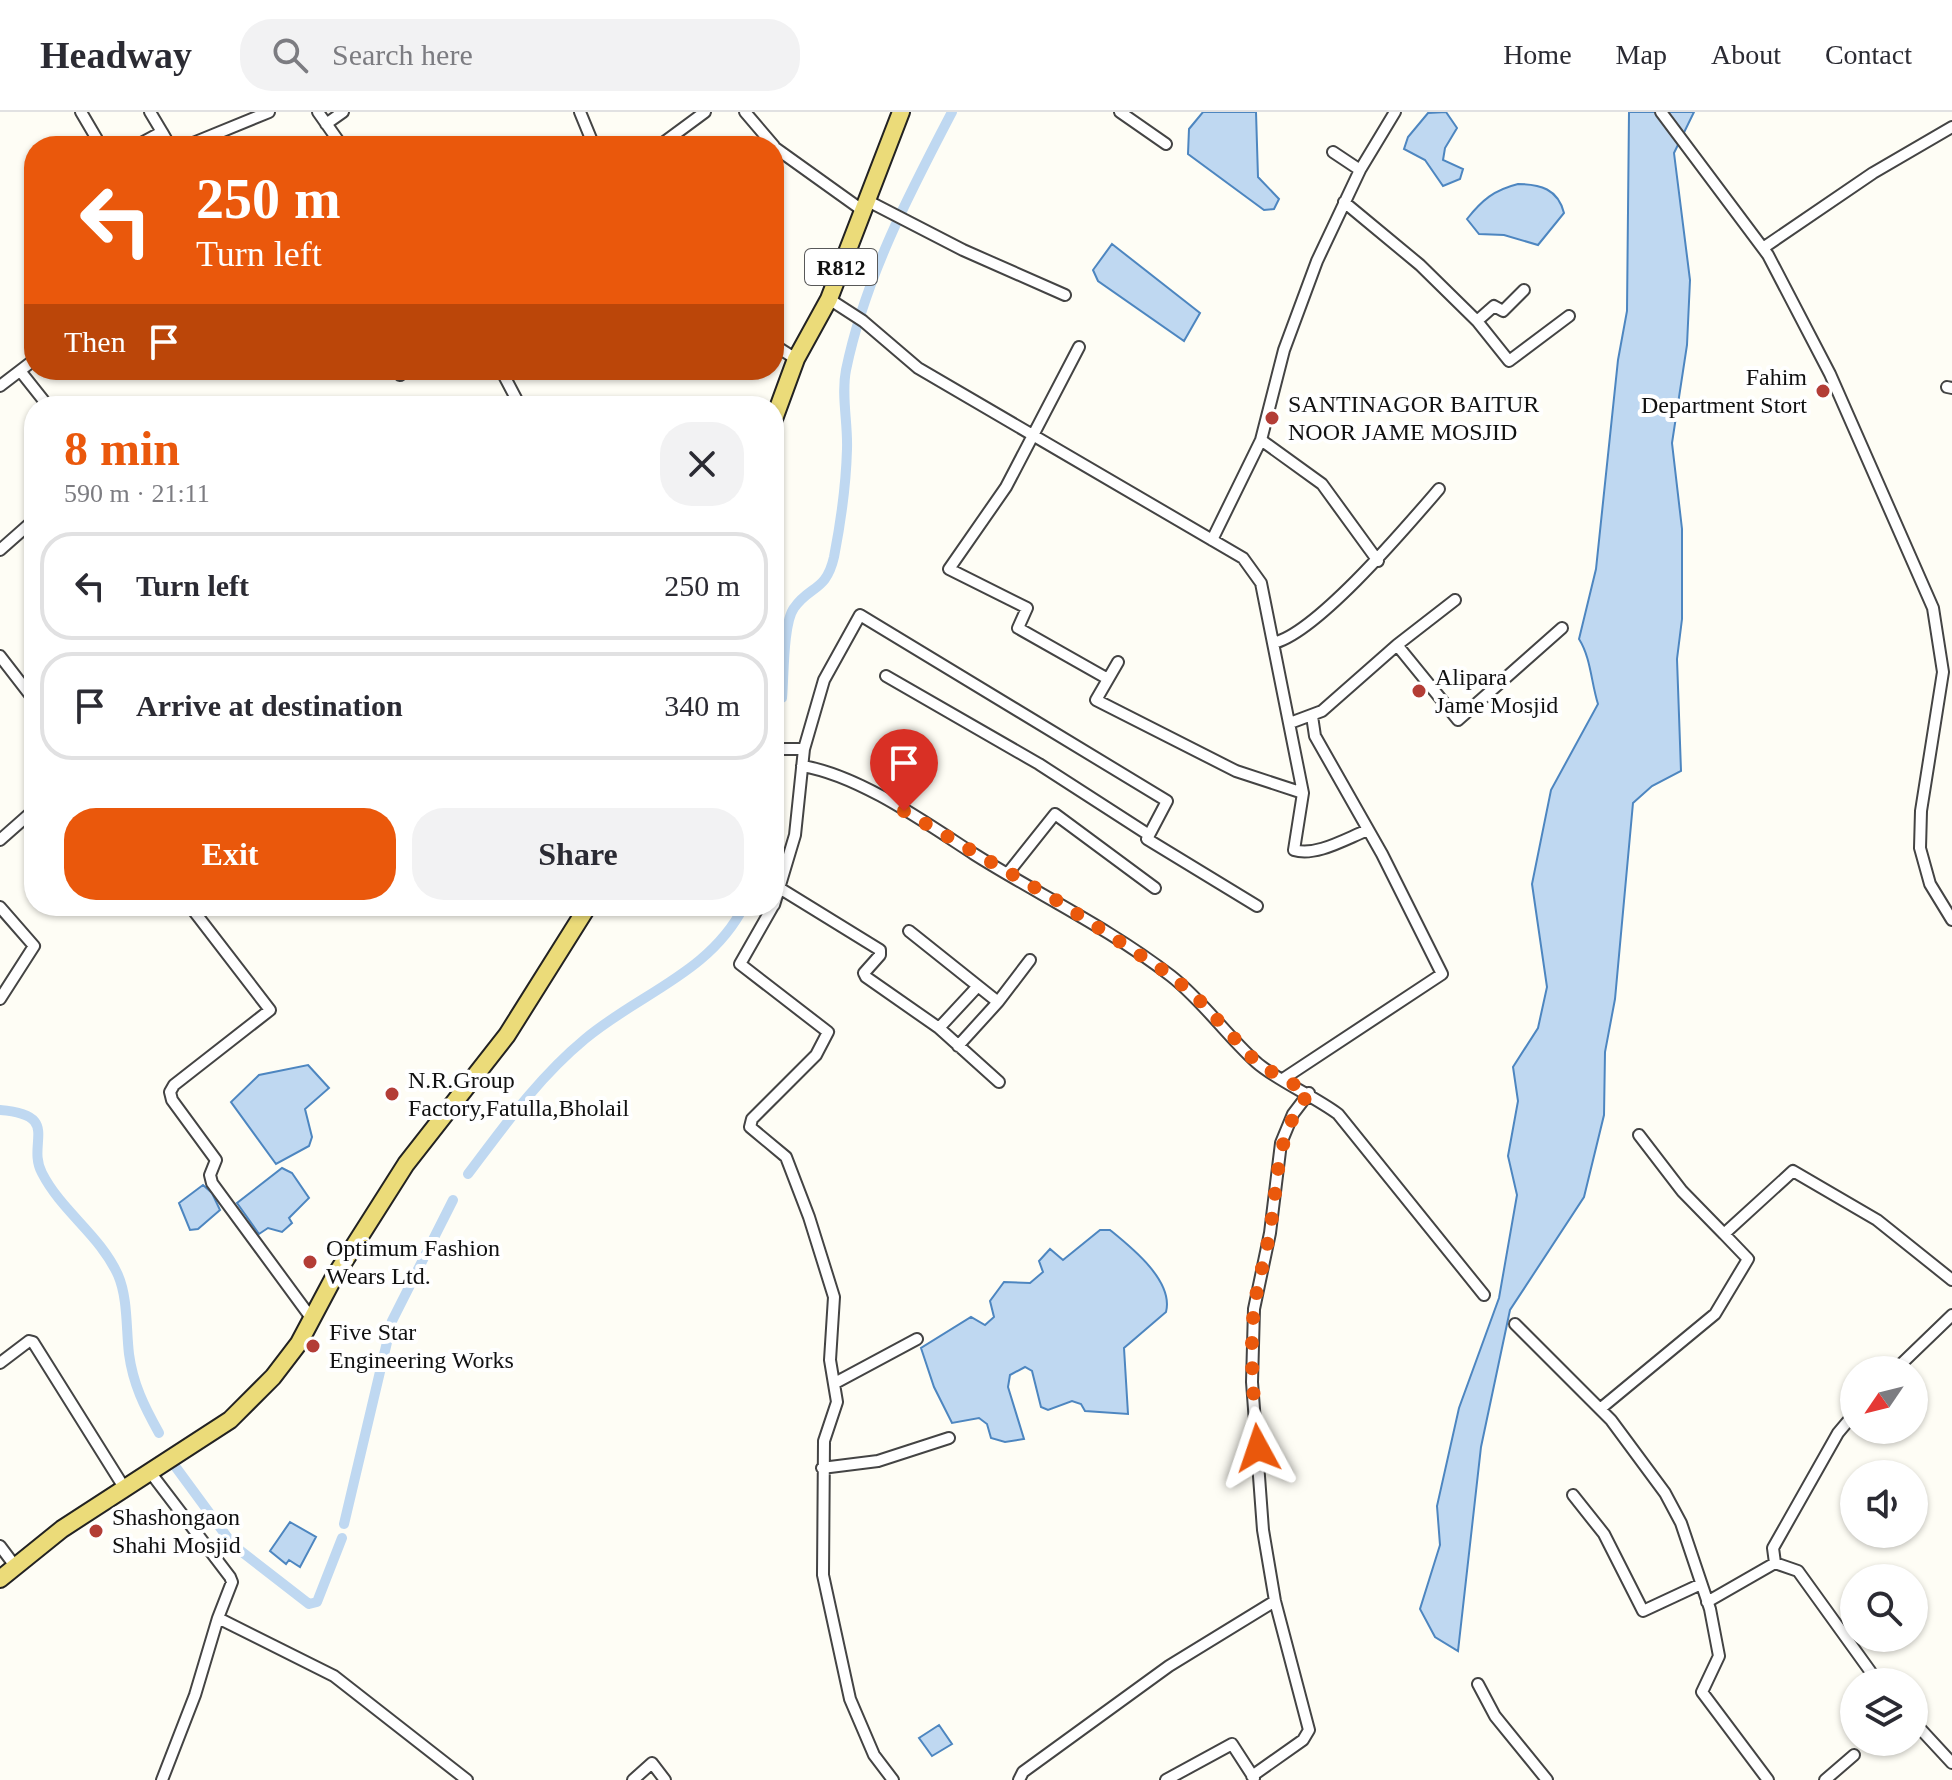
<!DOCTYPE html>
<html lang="en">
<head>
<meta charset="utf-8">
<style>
	:root { --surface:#fff; --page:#f2f2f3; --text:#2b2b33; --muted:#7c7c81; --line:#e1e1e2; --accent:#ea580c }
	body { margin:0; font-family:Georgia,serif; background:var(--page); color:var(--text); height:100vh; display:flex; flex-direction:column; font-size:30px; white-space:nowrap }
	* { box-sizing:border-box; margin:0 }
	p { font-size:26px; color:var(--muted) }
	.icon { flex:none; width:44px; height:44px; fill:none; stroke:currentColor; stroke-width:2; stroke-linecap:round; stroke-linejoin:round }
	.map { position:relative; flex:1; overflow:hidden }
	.side { position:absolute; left:24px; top:284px; width:760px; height:520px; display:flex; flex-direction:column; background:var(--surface); border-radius:32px; box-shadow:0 2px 6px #0004 }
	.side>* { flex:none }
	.top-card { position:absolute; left:24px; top:24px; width:760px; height:244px; border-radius:32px; box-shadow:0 2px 6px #0004; background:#ea580c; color:#fff; overflow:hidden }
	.needle { width:52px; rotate:235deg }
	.buttons { position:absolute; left:1840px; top:1244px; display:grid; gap:16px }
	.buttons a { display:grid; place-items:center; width:88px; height:88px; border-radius:50%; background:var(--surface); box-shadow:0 2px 6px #0004; font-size:40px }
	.pin { position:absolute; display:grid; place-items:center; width:68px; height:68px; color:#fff; margin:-82px -34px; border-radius:50% 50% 50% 0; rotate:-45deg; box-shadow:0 0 8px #0007 }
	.pin .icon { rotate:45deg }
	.me { position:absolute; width:88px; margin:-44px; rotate:355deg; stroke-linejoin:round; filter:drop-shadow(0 0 6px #0008) }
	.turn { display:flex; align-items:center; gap:28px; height:168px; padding:0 40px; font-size:36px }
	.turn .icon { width:104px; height:104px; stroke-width:2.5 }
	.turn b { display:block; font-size:56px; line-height:68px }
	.then { display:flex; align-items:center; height:76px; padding:0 40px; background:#0003; gap:16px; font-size:30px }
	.round { display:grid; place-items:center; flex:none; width:84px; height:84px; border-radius:32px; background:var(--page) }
	.summary { display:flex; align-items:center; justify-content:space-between; height:136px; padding:0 40px }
	h1 { font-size:48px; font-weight:700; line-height:60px; color:var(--accent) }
	.cta { display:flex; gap:16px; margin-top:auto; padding:16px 40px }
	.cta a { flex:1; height:92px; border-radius:32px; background:var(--accent); color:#fff; font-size:32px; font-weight:700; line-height:92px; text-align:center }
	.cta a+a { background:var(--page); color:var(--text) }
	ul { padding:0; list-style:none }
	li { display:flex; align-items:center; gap:24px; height:108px; margin:0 16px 12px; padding:0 24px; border:4px solid var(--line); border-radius:32px }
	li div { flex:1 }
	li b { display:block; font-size:30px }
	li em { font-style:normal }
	header { display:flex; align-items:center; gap:48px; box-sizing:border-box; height:112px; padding:0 40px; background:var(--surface); border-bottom:2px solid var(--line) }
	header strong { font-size:38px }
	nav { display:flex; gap:44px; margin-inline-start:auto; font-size:28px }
	.search { width:560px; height:72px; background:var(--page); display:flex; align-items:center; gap:20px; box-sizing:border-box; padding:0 28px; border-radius:32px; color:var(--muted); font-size:30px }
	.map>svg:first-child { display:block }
</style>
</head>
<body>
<header>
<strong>Headway</strong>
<div class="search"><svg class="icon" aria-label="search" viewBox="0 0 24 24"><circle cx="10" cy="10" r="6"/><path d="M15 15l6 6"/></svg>Search here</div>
<nav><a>Home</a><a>Map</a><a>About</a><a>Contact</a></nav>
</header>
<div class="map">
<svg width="1952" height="1668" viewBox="0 0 1952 1668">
	<rect width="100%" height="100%" fill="#fefdf5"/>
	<path fill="#bfd8f1" stroke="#4d86c0" stroke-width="2" d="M 1203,0 L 1256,0 L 1258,65 L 1279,87 L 1274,97 L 1264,98 L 1188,42 L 1189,17 Z
		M 1446,0 L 1457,16 L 1445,36 L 1443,48 L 1463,57 L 1460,67 L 1443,74 L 1425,48 L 1404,37 L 1408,25 L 1428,1 Z
		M 1629,0 L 1694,0 L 1674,41 L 1690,168 L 1687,233 L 1672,331 L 1682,417 L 1682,507 L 1677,547 L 1681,659 L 1652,674 L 1633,691 L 1615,887 L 1605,940 L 1604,1003 L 1584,1085 L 1510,1198 L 1481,1335 L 1458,1539 L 1435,1525 L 1420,1497 L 1440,1433 L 1437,1394 L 1459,1296 L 1499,1186 L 1517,1083 L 1508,1044 L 1518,989 L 1513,955 L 1538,916 L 1547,875 L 1532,772 L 1551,678 L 1598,592 C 1591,570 1591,546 1579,527 L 1596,457 L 1618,248 L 1627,199 Z
		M 1518,72 C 1540,72 1558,77 1564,101 L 1538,133 L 1504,123 L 1479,122 L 1467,107 C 1482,88 1494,78 1518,72 Z
		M 1112,132 L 1200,201 L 1184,229 L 1098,169 L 1093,158 Z
		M 308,953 L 329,976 L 305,997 L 312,1025 L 309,1034 L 276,1052 L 231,990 L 259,963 Z
		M 282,1056 L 292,1061 L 309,1086 L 289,1106 L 292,1111 L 282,1120 L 268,1116 L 259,1122 L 237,1091 Z
		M 203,1073 L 212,1081 L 220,1098 L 198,1117 L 190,1118 L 179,1091 Z
		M 1100,1118 L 1110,1118 C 1131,1135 1174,1169 1166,1200 L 1124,1236 L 1128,1302 L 1085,1299 L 1081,1292 L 1072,1289 L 1048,1298 L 1041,1295 L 1032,1259 L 1025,1255 L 1010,1263 L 1008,1275 L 1024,1327 L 1005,1330 L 991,1326 L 987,1312 L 979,1306 L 952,1311 L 934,1275 L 921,1236 L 971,1205 L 985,1213 L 994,1205 L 990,1189 L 1004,1170 L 1030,1171 L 1043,1160 L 1039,1149 L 1050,1137 L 1063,1148 Z
		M 290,1410 L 316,1425 L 300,1455 L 289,1448 L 286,1452 L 270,1439 Z
		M 939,1613 L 952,1632 L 932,1644 L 919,1626 Z"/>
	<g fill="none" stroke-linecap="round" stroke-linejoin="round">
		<path stroke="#bfd8f1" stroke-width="10" d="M 782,586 C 784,565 783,511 794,496 C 810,473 826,480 834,445 C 841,409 846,374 847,337 C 848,311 841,283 846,258 C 865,166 909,82 952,0
			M 774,662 L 774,711
			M 0,998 C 62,1003 26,1031 42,1061 C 62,1100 100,1123 118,1163 C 128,1186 126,1217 129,1242 C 133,1272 144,1294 159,1321
			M 468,1062 C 505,1013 538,966 585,927 C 640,881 710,861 744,794
			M 172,1350 L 233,1433 L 309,1492 L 317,1490 L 342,1426
			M 344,1412 L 392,1209 L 453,1088"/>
		<defs>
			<path id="minor" d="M 81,0 L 101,34
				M 150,0 L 162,20
				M 318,0 L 342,34
				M 580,0 L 594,34
				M 745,0 L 774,34
				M 1120,0 L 1166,32
				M 1661,0 L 1768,143 L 1830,262 L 1933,496 L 1943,560 L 1921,699 L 1920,736 L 1930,772 L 1952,808
				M 326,12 L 343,0
				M 136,34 L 162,20 L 170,34
				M 186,34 L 269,0
				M 637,34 L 640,34
				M 659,34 L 705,0
				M 774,35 L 862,98
				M 1333,40 L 1360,58
				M 866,88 L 963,138 L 1065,183
				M 1344,90 L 1420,153 L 1477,209 L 1509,249 L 1569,204
				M 1763,136 L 1873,61 L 1952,15
				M 829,187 L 863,209 L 918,256 L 1243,446 L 1261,471 L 1303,681 L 1294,738 C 1316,745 1347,726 1368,718
				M 1477,209 L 1494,194 L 1503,199 L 1524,178
				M 774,233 L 796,247
				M 1079,235 L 1006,375 L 949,457 L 1027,496 L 1018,516 L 1108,567
				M 501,258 L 520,294
				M 21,260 L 48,294
				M 400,263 L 406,258
				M 0,274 L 34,248
				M 1947,275 L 1952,276
				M 1261,328 L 1322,372 L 1378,449
				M 1212,428 L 1261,328 L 1284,238 L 1317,149 L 1360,58 L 1395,0
				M 0,438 L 34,408
				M 1273,531 C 1316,522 1408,413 1439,377
				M 1397,533 L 1455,488
				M 0,544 L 34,588
				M 1118,550 L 1096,588 L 1236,659 L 1303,681
				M 886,564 L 1039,652 L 1149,723
				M 1290,611 L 1322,599 L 1397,533 L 1458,608 L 1562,516
				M 774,637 L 804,637
				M 802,654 C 859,663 926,711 974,742 C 1039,783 1109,816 1171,864 C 1203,889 1226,923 1256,950 C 1276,968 1314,984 1338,1002 L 1484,1183
				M 0,728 L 34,698
				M 1008,761 L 1055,702 L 1155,776
				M 781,777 L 880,838 L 880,843 L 864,861 L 866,865 L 939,916 L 999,970
				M 774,793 L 795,723 L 804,637 L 824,568 L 860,503 L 1167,689 L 1147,727 L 1257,794
				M 190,794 L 270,898 L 174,973 L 170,980 L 172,988 L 216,1048 L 210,1063 L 212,1071 L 312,1207
				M 773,794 L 740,852 L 828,920 L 816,943 L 752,1007 L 750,1015 L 786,1045 L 809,1105 L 834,1185 L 830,1248 L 837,1290 L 824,1329 L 823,1463 L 850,1587 L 874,1643 L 893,1668
				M 0,795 L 34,834 L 0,887
				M 909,819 L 998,890 L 958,934
				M 998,890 L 1030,848
				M 939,916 L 978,874
				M 1283,967 L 1442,862 L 1382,742 L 1315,624 L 1312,604
				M 1639,1023 L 1682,1079 L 1724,1122
				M 1515,1212 L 1611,1308 L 1665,1381 L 1681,1411 L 1710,1497 L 1719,1544 L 1702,1580 L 1768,1668
				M 0,1251 L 29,1229 L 33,1230 L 125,1377
				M 1895,1258 L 1952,1203
				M 835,1271 L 917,1227
				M 1600,1297 L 1715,1202 L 1748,1147 L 1724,1122 L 1793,1059 L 1877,1108 L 1952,1168
				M 822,1356 L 878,1349 L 949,1326
				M 150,1360 L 230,1465 L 232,1470 L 218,1506 L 334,1564 L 467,1668
				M 1573,1383 L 1604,1422 L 1643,1499 L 1701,1472
				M 0,1434 L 15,1454
				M 1775,1451 L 1773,1436 L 1838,1321 L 1854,1302
				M 1707,1490 L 1775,1451 L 1798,1459 L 1878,1570
				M 1478,1572 L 1495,1604 L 1547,1668
				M 1914,1610 L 1952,1651
				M 1252,1664 L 1303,1628 L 1309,1618 L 1275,1489 L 1263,1418 L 1252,1270 L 1254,1197 L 1270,1121 L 1281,1031 L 1293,1002 L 1309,981
				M 162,1668 L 195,1583 L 218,1506
				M 633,1668 L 652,1651 L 665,1668
				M 1019,1668 L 1023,1660 L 1169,1554 L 1275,1489
				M 1166,1668 L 1232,1632 L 1254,1666
				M 1825,1668 L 1854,1643"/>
			<path id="primary" d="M 774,307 L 796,247 L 829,187 L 901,0
				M 0,1467 L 62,1417 L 230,1308 L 273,1265 L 299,1231 L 333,1167 L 406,1052 L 507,923 L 588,794"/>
		</defs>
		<use href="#minor" stroke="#444" stroke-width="14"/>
		<use href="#primary" stroke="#222" stroke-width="20"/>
		<use href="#minor" stroke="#fff" stroke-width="10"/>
		<use href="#primary" stroke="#ebdb79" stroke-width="16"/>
	</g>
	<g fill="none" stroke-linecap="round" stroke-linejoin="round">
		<path stroke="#ea580c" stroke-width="14" stroke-dasharray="0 25.2" d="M 904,699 L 1056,788 L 1172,864 L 1201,890 L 1258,952 L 1309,981 C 1276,1023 1279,1061 1271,1112 C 1267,1140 1258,1168 1254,1196 C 1249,1242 1254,1290 1258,1336"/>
	</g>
	<g fill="#b33d36" stroke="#fff" stroke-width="3">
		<circle cx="1823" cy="279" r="8"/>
		<circle cx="1272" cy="306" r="8"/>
		<circle cx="1419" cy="579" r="8"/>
		<circle cx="392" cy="982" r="8"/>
		<circle cx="310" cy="1150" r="8"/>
		<circle cx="313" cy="1234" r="8"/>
		<circle cx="96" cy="1419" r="8"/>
	</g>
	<g text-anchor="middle" stroke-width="8" stroke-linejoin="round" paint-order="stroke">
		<rect fill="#fff" stroke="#585858" stroke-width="2" x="805" y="137" width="72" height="36" rx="6"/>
		<g font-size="22" font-weight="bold" fill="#111">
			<text x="841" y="163">R812</text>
		</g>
		<g font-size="24" fill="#111" stroke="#fff" text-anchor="start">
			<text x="1807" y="273" text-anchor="end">Fahim<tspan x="1807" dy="28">Department Stort</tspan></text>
			<text x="1288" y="300">SANTINAGOR BAITUR<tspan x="1288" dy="28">NOOR JAME MOSJID</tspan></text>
			<text x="1435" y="573">Alipara<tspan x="1435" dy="28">Jame Mosjid</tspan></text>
			<text x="408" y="976">N.R.Group<tspan x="408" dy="28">Factory,Fatulla,Bholail</tspan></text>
			<text x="326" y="1144">Optimum Fashion<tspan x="326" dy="28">Wears Ltd.</tspan></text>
			<text x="329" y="1228">Five Star<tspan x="329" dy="28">Engineering Works</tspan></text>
			<text x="112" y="1413">Shashongaon<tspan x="112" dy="28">Shahi Mosjid</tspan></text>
		</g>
	</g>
</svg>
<div class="buttons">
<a><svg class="needle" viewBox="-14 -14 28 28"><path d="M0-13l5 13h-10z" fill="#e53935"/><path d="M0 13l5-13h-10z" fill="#7c7c81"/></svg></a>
<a><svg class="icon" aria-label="sound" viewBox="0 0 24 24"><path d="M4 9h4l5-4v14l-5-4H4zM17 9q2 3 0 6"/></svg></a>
<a><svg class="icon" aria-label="search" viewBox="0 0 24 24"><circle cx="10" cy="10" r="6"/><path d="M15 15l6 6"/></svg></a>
<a><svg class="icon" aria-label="layers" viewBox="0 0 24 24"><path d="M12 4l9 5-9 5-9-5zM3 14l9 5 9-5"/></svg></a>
</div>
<div class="pin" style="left:904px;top:699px;background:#d93025"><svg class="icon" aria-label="arrive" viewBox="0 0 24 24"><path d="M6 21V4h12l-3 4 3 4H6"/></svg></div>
<svg class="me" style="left:1258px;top:1336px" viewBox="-20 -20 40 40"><path d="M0-17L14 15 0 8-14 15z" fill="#ea580c" stroke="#fff" stroke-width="4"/></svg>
<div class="top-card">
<div class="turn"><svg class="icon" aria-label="left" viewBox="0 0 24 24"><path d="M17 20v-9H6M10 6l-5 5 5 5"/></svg><div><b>250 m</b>Turn left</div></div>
<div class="then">Then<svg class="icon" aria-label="arrive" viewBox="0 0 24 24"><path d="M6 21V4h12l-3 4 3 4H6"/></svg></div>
</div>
<section class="side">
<div class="summary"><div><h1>8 min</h1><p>590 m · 21:11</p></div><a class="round"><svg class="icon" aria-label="close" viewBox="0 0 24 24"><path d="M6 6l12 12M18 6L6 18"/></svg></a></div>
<ul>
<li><svg class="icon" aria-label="left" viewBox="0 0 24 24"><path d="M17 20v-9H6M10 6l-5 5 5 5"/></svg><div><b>Turn left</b></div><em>250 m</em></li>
<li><svg class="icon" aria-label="arrive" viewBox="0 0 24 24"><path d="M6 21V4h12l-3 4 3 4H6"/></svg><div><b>Arrive at destination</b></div><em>340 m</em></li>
</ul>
<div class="cta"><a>Exit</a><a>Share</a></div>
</section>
</div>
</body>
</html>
